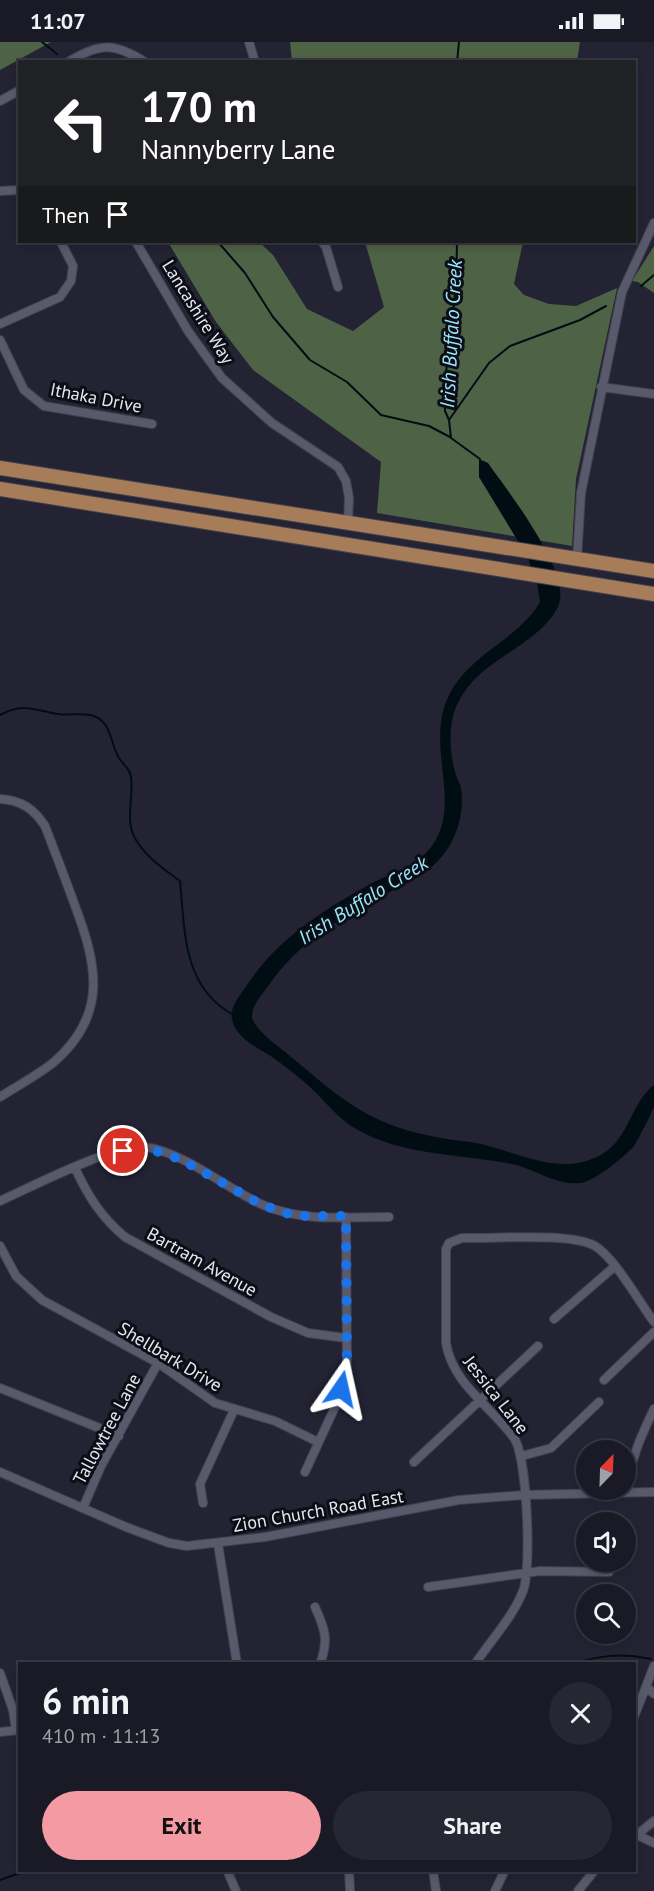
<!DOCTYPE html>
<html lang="en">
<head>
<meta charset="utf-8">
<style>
	:root { --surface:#1a1a27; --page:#272733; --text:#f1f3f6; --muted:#9fa1a7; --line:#383844; --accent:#f49aa2 }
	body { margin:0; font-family:"PT Sans",sans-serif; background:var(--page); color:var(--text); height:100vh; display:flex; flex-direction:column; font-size:22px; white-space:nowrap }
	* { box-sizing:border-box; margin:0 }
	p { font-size:20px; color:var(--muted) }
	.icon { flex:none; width:33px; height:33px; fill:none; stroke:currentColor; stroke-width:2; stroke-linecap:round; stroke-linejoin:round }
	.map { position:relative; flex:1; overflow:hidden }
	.details { position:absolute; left:18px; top:1620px; width:618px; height:210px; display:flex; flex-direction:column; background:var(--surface); border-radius:0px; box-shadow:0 3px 9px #0003,0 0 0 2px var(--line) }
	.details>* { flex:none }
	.top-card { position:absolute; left:18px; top:18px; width:618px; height:183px; border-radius:0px; box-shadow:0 3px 9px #0003,0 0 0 2px var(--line); background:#202124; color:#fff; overflow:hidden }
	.needle { width:39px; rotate:23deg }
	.fabs { position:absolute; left:576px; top:1398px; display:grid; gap:12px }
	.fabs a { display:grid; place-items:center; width:60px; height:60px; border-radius:50%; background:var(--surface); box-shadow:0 3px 9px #0003,0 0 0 2px var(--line); font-size:30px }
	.pin { position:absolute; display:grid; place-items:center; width:51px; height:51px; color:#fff; margin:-26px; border:3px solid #fff; border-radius:50%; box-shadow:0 2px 6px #0007 }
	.me { position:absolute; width:66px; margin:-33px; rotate:11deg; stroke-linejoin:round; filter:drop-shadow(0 0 4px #0008) }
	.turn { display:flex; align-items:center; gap:21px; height:126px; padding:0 24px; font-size:27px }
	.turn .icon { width:78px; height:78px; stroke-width:2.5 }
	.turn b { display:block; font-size:42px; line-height:51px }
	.then { display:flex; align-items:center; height:57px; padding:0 24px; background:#0003; gap:12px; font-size:22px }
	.round { display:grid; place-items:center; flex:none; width:63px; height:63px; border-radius:32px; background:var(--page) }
	.head { display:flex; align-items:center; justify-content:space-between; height:102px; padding:0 24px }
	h1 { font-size:36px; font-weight:700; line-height:45px }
	.cta { display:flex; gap:12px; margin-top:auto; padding:12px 24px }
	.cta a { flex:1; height:69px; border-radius:36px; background:var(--accent); color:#111; font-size:24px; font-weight:700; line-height:69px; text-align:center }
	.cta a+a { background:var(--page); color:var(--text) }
	.status { display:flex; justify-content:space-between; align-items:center; height:42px; padding:0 30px; background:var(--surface); direction:ltr }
	.status svg { height:16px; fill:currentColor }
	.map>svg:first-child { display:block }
</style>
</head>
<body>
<div class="status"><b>11:07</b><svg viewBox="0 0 49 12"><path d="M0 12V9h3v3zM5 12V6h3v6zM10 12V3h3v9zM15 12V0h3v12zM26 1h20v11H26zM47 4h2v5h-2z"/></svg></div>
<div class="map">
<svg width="654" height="1849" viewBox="0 0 654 1849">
	<rect width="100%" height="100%" fill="#232334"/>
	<path fill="#4e6245" d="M 0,0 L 51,0 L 0,28 Z
		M 290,0 L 580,0 L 577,19 L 292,20 Z
		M 168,200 L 259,200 L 273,213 L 307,267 L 353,289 L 384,265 L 365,200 L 523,200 L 514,242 L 524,253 L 549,262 L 576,264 L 617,246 L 576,437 L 572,504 L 377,471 L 381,420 L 253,328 L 216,280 Z
		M 654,204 L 654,251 L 638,240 L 632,239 Z"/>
	<path fill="#000e13" d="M 479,417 L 488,421 C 508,449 566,524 560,558 C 556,578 531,596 516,606 C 493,622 473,633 459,659 C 448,678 449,708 455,730 C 456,735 460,740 461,746 C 465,772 456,800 438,819 C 423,835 401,844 382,854 C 336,879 300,899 269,943 C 263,951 252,963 252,974 C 252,985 276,1003 284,1009 C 312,1032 340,1058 371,1074 C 402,1090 436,1096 470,1100 C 506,1105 545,1129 582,1120 C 631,1109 625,1066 654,1043 C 654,1050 654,1059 654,1065 C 652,1070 637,1100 634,1104 C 624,1115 595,1139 581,1141 C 556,1144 536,1127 512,1122 C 462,1112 404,1114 358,1088 C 340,1079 327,1061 313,1048 C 303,1038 291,1029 279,1020 C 263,1007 237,1000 232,977 C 229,965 241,952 247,943 C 278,896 325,867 374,840 C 388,833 405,828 418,818 C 468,779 430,720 443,669 C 458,614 516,602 540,560 L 537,541 L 527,514 L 479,435 Z"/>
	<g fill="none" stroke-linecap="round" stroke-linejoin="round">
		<path stroke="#000e13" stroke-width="2" d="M 42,0 L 57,12
			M 457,20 L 459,0
			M 218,200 L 245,231 L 273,275 L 310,318 L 347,340 L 381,373 L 429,384 L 450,395
			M 457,200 L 456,244 L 445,340 L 445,369 L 449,378 L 451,396 L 480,417
			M 641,244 L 654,233
			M 449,378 L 489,321 L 510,304 L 580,278 L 606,264
			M 0,673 C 24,660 33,668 58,672 C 69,674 83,670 94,674 C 111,681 110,698 117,712 C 120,721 130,725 131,735 C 134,756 124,779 136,798 C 147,816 164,827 180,839 C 185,888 182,944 232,972
			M 572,1622 C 601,1613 620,1611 651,1617
			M 0,1838 L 28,1828"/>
		<defs>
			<path id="minor" d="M 249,0 L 255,20
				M 68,20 C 100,1 113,0 145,20
				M 0,59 L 20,48
				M 0,149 L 20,148
				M 136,200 L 188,289 L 222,336 L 272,381 L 338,425 L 346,439 L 349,456 L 348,480
				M 322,200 L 326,205 L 338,245
				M 0,282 L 60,255 L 71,239 L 73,224 L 61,200
				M 0,298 L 24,348 L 44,364 L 152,382
				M 601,345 L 654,352
				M 577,517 L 581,451 L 622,250 L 654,181
				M 0,757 C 21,758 34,767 45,784 C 55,810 65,836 74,861 C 97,922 109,972 54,1020 C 38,1033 17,1044 0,1055
				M 75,1126 C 88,1154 101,1175 125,1195 L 271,1275 L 308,1291 L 346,1296
				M 0,1159 C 31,1145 114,1102 145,1105 C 184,1110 227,1147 263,1163 C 302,1180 347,1175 389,1175
				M 0,1204 L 16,1234 L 42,1258 L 158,1321 L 215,1361 L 275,1379 L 318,1400
				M 554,1277 L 614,1225
				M 604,1338 L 654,1290
				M 0,1346 L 119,1394
				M 522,1414 L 551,1406 L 599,1360
				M 414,1420 L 538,1304
				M 0,1430 L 126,1485 L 169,1501 L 187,1504 L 265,1495 L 459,1458 L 524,1453 L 654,1450
				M 305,1430 L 335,1365 L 347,1328 L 346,1175
				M 628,1450 C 629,1420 641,1394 654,1367
				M 203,1461 L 200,1442 L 234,1368
				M 83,1466 L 101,1424 L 158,1321
				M 218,1502 L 237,1622
				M 428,1545 L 540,1529 L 609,1530
				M 315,1565 C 325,1587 329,1598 320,1622
				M 475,1622 C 491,1598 513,1575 523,1549 C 532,1527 527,1414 514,1396 C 491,1364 453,1343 446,1301 L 446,1207 L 449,1201 L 462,1196 C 494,1197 569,1190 595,1204 C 614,1215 640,1261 654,1280
				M 0,1631 L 13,1668 L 16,1688
				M 646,1644 L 654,1652
				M 634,1675 L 654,1624
				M 0,1690 L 19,1688
				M 637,1793 L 654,1801
				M 634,1795 L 654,1779
				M 227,1828 L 236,1849
				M 349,1828 L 350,1849
				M 433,1828 L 436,1849
				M 495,1849 L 505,1828
				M 578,1849 L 595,1828"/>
			<path id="trunk" d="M 0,426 L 654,529
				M 0,447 L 654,552"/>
		</defs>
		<use href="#minor" stroke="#41414f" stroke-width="10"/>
		<use href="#trunk" stroke="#41414f" stroke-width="16"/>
		<use href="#minor" stroke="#59596c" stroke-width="8"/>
		<use href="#trunk" stroke="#a67d58" stroke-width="14"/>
	</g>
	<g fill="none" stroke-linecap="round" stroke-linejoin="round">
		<path stroke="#1a73e8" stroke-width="10" stroke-dasharray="0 18" d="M 123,1109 L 144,1105 L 182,1118 L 262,1163 L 295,1174 L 346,1174 L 347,1328 L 341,1347"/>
	</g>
	<g text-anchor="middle" stroke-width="6" stroke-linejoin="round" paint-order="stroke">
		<g font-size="18" fill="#e7e7f3" stroke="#0d0d15">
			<text transform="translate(198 270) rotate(58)" y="6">Lancashire Way</text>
			<text transform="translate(96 356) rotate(11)" y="6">Ithaka Drive</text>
			<text transform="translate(202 1220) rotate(29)" y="6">Bartram Avenue</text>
			<text transform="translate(170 1315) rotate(31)" y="6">Shellbark Drive</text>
			<text transform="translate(496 1353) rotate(52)" y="6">Jessica Lane</text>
			<text transform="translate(107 1387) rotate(-62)" y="6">Tallowtree Lane</text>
			<text transform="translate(318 1469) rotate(-10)" y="6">Zion Church Road East</text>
		</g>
		<g font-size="20" font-style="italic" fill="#99e7fc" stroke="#0d0d15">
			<text transform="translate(451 292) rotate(-87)" y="7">Irish Buffalo Creek</text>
			<text transform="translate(363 858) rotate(-32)" y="7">Irish Buffalo Creek</text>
		</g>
	</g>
</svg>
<div class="fabs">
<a><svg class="needle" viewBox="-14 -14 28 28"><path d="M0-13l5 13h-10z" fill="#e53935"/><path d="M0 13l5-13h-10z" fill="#9fa1a7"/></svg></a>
<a><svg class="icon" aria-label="sound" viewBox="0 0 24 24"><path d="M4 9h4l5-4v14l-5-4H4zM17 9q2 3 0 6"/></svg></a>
<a><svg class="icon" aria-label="search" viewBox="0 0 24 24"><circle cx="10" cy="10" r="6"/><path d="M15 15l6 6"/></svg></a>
</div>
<div class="pin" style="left:123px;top:1109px;background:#d93025"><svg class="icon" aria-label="arrive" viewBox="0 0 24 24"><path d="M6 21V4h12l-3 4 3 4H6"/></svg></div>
<svg class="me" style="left:341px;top:1347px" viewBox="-20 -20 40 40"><path d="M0-17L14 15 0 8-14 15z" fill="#1a73e8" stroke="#fff" stroke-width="4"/></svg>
<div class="top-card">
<div class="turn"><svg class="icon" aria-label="left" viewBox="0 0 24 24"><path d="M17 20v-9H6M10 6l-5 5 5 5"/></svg><div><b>170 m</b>Nannyberry Lane</div></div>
<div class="then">Then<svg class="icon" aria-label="arrive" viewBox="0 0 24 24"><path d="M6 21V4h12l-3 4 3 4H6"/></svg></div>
</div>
<section class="details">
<div class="head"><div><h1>6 min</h1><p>410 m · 11:13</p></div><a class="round"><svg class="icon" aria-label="close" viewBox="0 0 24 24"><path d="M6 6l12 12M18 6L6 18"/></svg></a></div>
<div class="cta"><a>Exit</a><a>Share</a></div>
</section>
</div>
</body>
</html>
